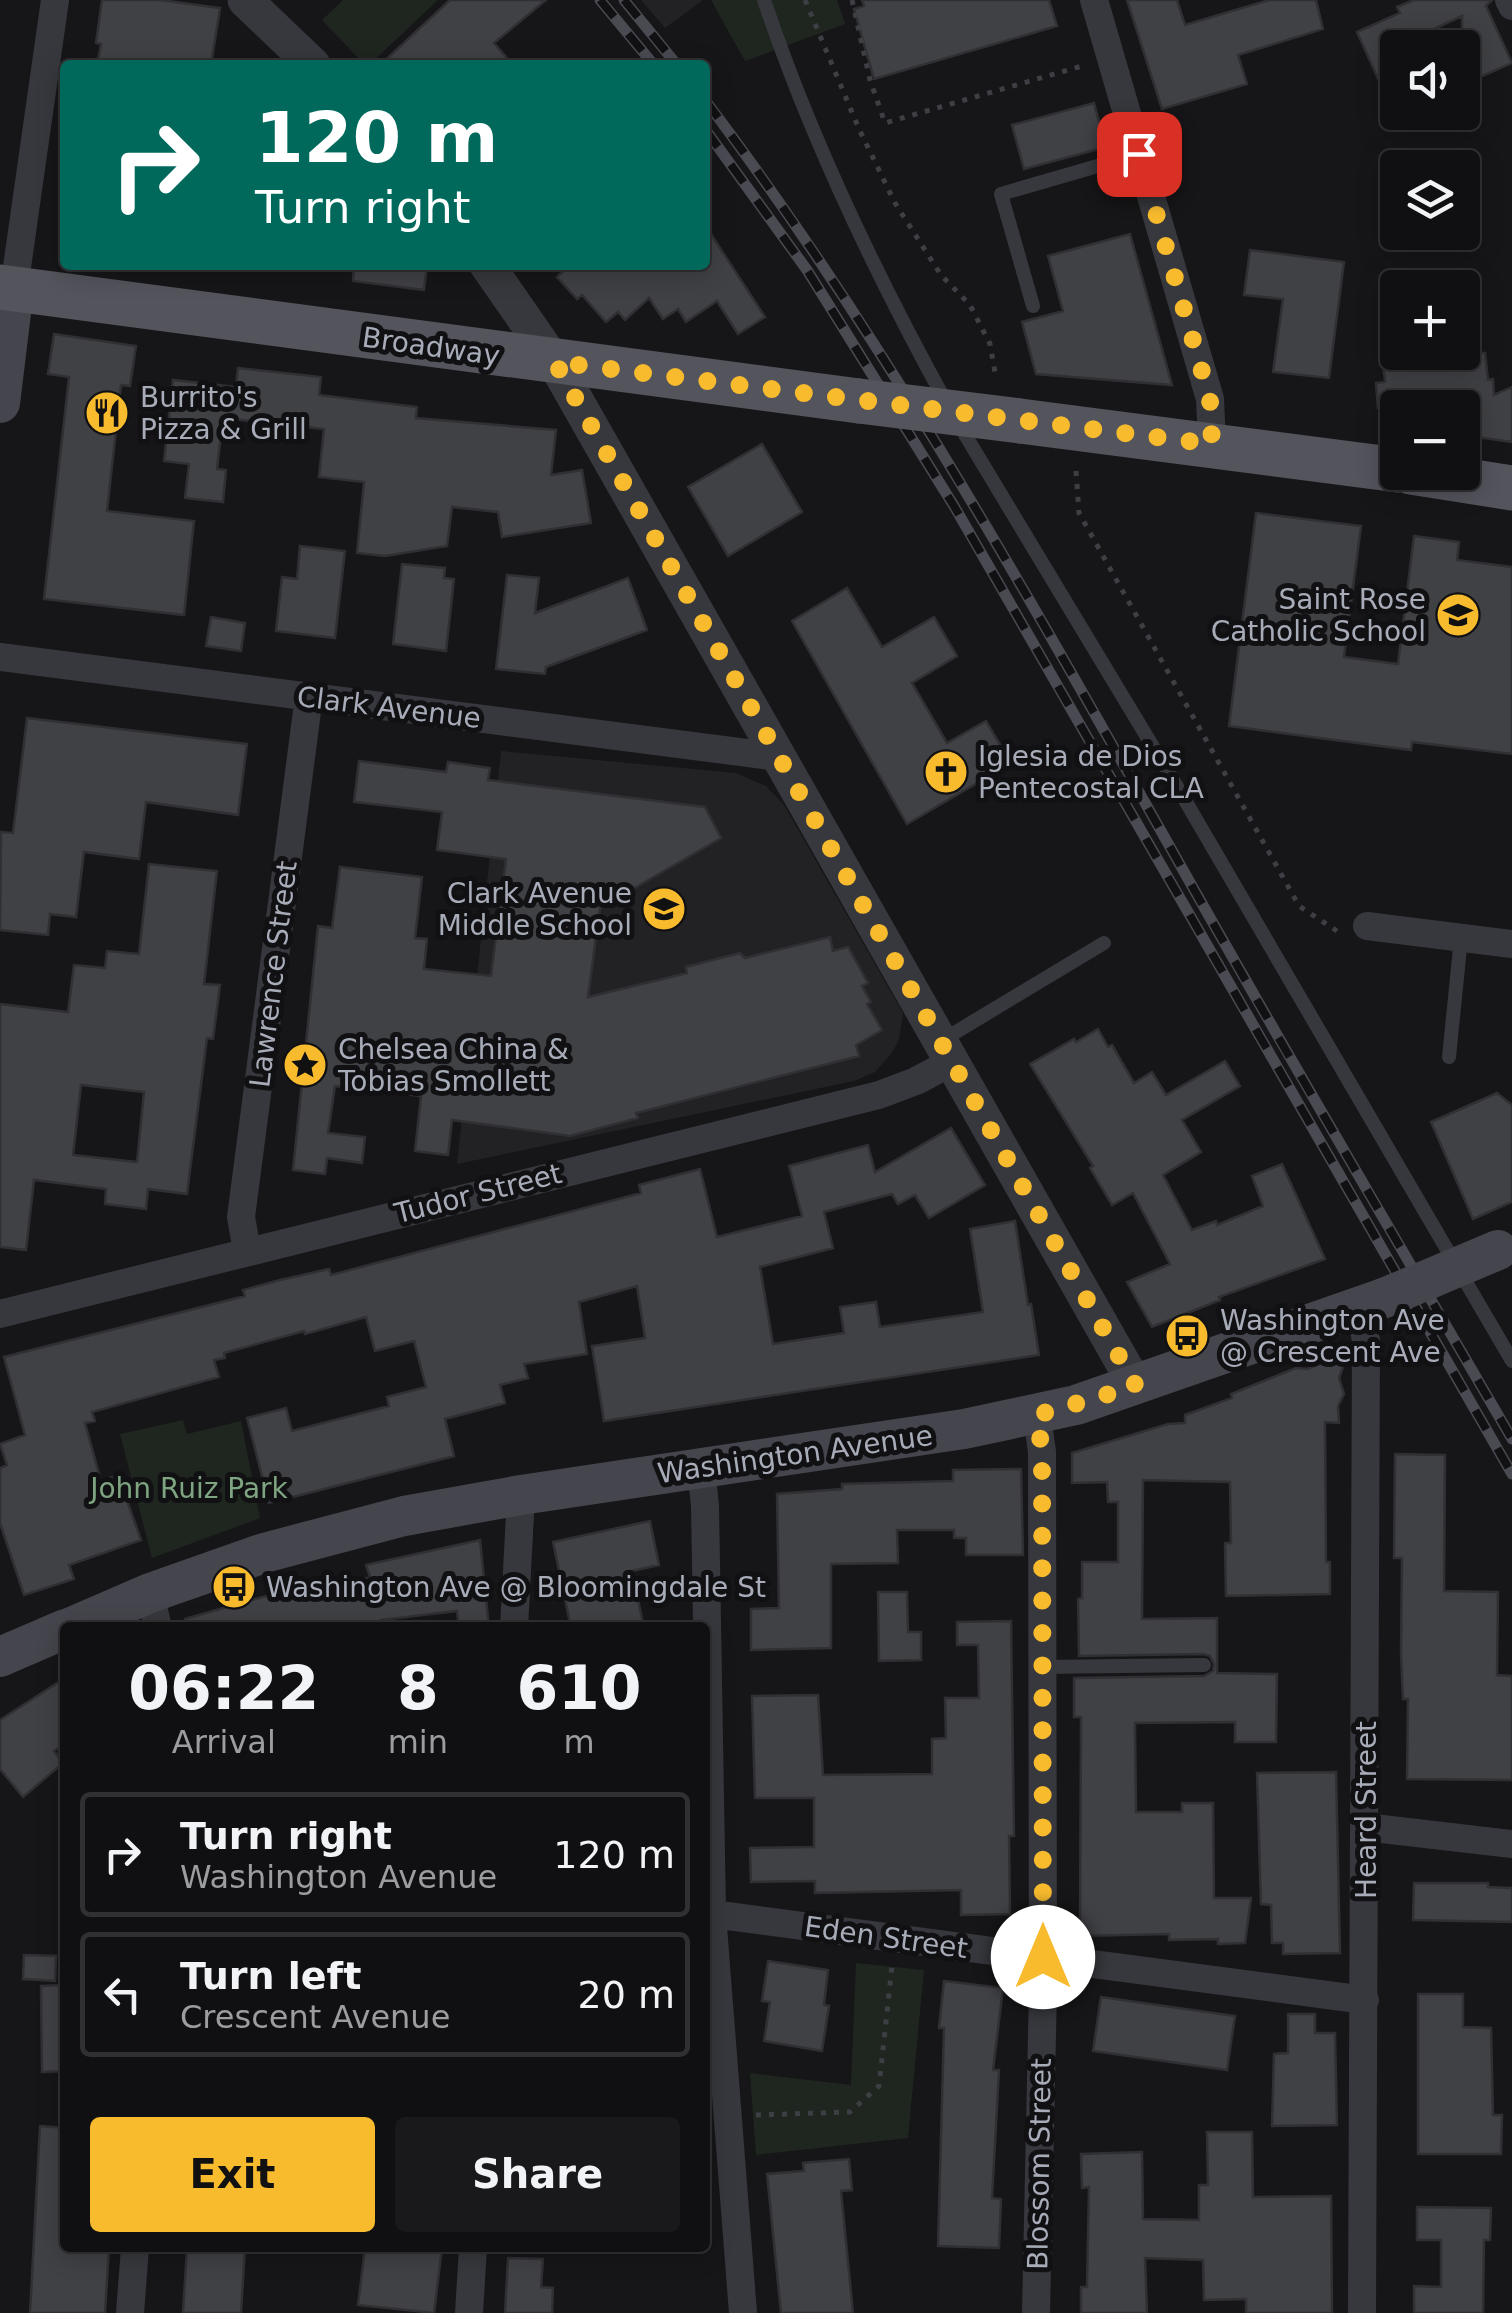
<!DOCTYPE html>
<html lang="en">
<head>
<meta charset="utf-8">
<style>
	:root { --surface:#101012; --page:#19191b; --text:#f1f3f6; --muted:#9c9d9f; --line:#303032; --accent:#f8bb2e }
	body { margin:0; font-family:"DejaVu Sans",sans-serif; background:var(--page); color:var(--text); height:100vh; display:flex; flex-direction:column; font-size:38px; white-space:nowrap }
	* { box-sizing:border-box; margin:0 }
	p { font-size:32px; color:var(--muted) }
	.icon { flex:none; width:55px; height:55px; fill:none; stroke:currentColor; stroke-width:2; stroke-linecap:round; stroke-linejoin:round }
	.map { position:relative; flex:1; overflow:hidden }
	.side { position:absolute; left:60px; top:1622px; width:650px; height:630px; display:flex; flex-direction:column; background:var(--surface); border-radius:10px; box-shadow:0 5px 25px #0003,0 0 0 2px var(--line) }
	.side>* { flex:none }
	.top-card { position:absolute; left:60px; top:60px; width:650px; height:210px; border-radius:10px; box-shadow:0 5px 25px #0003,0 0 0 2px var(--line); background:#00695c; color:#fff; overflow:hidden }
	.controls { position:absolute; left:1380px; top:30px; display:grid; gap:20px }
	.controls a { display:grid; place-items:center; width:100px; height:100px; border-radius:10px; background:var(--surface); box-shadow:0 5px 25px #0003,0 0 0 2px var(--line); font-size:50px }
	.pin { position:absolute; display:grid; place-items:center; width:85px; height:85px; color:#fff; margin:-42px; border-radius:20px; box-shadow:0 5px 15px #0006 }
	.me { position:absolute; width:110px; margin:-55px; rotate:0deg; stroke-linejoin:round; filter:drop-shadow(0 0 8px #0008) }
	.turn { display:flex; align-items:center; gap:35px; height:210px; padding:0 30px; font-size:45px }
	.turn .icon { width:130px; height:130px; stroke-width:2.5 }
	.turn b { display:block; font-size:70px; line-height:85px }
	.eta { display:flex; justify-content:space-evenly; align-items:center; height:170px; text-align:center }
	.eta b { font-size:60px; font-weight:700; line-height:70px }
	.cta { display:flex; gap:20px; margin-top:auto; padding:20px 30px }
	.cta a { flex:1; height:115px; border-radius:10px; background:var(--accent); color:#111; font-size:40px; font-weight:700; line-height:115px; text-align:center }
	.cta a+a { background:var(--page); color:var(--text) }
	ul { padding:0; list-style:none }
	li { display:flex; align-items:center; gap:30px; height:125px; margin:0 20px 15px; padding:0 10px; border:5px solid var(--line); border-radius:10px }
	li div { flex:1 }
	li b { display:block; font-size:38px }
	li em { font-style:normal }
	.map>svg:first-child { display:block }
</style>
</head>
<body>
<div class="map">
<svg width="1512" height="2313" viewBox="0 0 1512 2313">
	<rect width="100%" height="100%" fill="#161618"/>
	<path fill="#222225" d="M 641,0 L 703,0 L 665,28 Z
		M 501,751 L 736,773 L 766,786 L 784,805 L 903,1013 L 899,1040 L 891,1054 L 875,1072 L 854,1081 L 457,1164 Z"/>
	<path fill="#1e261f" d="M 343,0 L 438,0 L 369,65 L 365,65 L 322,20 Z
		M 711,0 L 837,0 L 845,24 L 745,61 Z
		M 183,1420 L 187,1434 L 241,1421 L 260,1518 L 152,1558 L 120,1434 Z
		M 856,1963 L 924,1970 L 908,2138 L 756,2155 L 750,2073 L 851,2085 Z"/>
	<path fill="#404145" stroke="#303034" stroke-width="2.5" fill-rule="evenodd" d="M 102,0 L 160,0 L 220,8 L 211,65 L 97,65 L 101,44 L 96,43 Z
		M 450,0 L 546,0 L 494,43 L 513,65 L 380,65 Z
		M 862,0 L 1049,0 L 1057,26 L 874,79 L 854,9 L 864,6 Z
		M 1127,0 L 1177,0 L 1185,25 L 1269,0 L 1316,0 L 1323,29 L 1238,55 L 1247,84 L 1162,109 Z
		M 1414,0 L 1492,0 L 1486,6 L 1512,63 L 1462,85 L 1462,16 L 1398,45 L 1398,123 L 1357,32 L 1400,13 L 1397,7 Z
		M 1094,103 L 1106,147 L 1024,169 L 1012,125 Z
		M 705,225 L 765,317 L 738,334 L 717,301 L 686,322 L 678,309 L 663,319 L 649,298 L 625,320 L 618,312 L 606,322 L 582,295 L 577,299 L 557,277 L 570,265 L 705,265 Z
		M 1130,234 L 1172,385 L 1036,374 L 1022,322 L 1063,311 L 1048,256 Z
		M 1250,250 L 1344,262 L 1329,378 L 1273,372 L 1283,299 L 1244,295 Z
		M 354,265 L 427,265 L 424,290 L 353,281 Z
		M 54,334 L 136,346 L 130,386 L 121,385 L 107,511 L 194,521 L 184,615 L 44,599 L 69,377 L 48,374 Z
		M 1382,352 L 1485,353 L 1488,380 L 1493,379 L 1494,395 L 1512,387 L 1512,442 L 1462,435 L 1462,408 L 1378,408 L 1376,383 L 1385,382 Z
		M 238,368 L 321,377 L 319,395 L 417,407 L 416,418 L 556,430 L 551,475 L 582,470 L 591,523 L 502,537 L 498,512 L 452,507 L 447,546 L 385,556 L 357,553 L 364,482 L 319,477 L 324,429 L 223,418 L 217,469 L 226,470 L 223,502 L 185,498 L 189,464 L 164,461 L 173,380 L 236,387 Z
		M 762,444 L 802,512 L 728,556 L 688,487 Z
		M 1256,513 L 1361,526 L 1344,657 L 1398,664 L 1414,536 L 1459,542 L 1457,560 L 1512,567 L 1512,754 L 1412,742 L 1411,750 L 1229,726 Z
		M 300,546 L 345,551 L 335,638 L 276,631 L 282,577 L 297,579 Z
		M 402,564 L 445,568 L 444,578 L 454,579 L 446,651 L 393,644 Z
		M 507,575 L 539,578 L 535,613 L 628,578 L 647,630 L 546,667 L 545,674 L 496,669 Z
		M 847,588 L 882,647 L 934,617 L 957,656 L 912,683 L 947,743 L 986,721 L 1011,763 L 907,824 L 792,621 Z
		M 211,617 L 245,623 L 241,651 L 206,646 Z
		M 27,718 L 247,744 L 238,815 L 146,802 L 139,859 L 84,852 L 76,917 L 50,914 L 48,935 L 0,930 L 1,832 L 13,833 Z
		M 359,761 L 446,772 L 448,762 L 490,768 L 488,780 L 705,807 L 721,838 L 600,908 L 588,997 L 687,973 L 686,967 L 740,953 L 745,958 L 830,937 L 833,951 L 848,947 L 868,983 L 862,986 L 871,1002 L 867,1004 L 882,1030 L 856,1045 L 859,1056 L 636,1113 L 638,1118 L 570,1136 L 452,1120 L 448,1155 L 415,1151 L 421,1096 L 335,1086 L 328,1133 L 365,1137 L 362,1163 L 327,1158 L 325,1174 L 293,1170 L 318,926 L 332,928 L 340,867 L 422,877 L 415,938 L 427,939 L 424,969 L 491,976 L 506,859 L 437,850 L 442,812 L 354,802 Z
		M 149,864 L 217,871 L 204,984 L 220,985 L 213,1039 L 207,1038 L 187,1194 L 148,1189 L 146,1209 L 105,1204 L 106,1189 L 34,1180 L 26,1250 L 0,1247 L 0,1004 L 68,1012 L 74,965 L 105,968 L 107,951 L 139,954 ZM 81,1085 L 144,1092 L 137,1162 L 73,1155 Z
		M 1098,1029 L 1108,1047 L 1112,1045 L 1134,1083 L 1152,1072 L 1166,1095 L 1225,1061 L 1240,1086 L 1182,1120 L 1201,1152 L 1163,1175 L 1192,1230 L 1216,1221 L 1217,1225 L 1263,1206 L 1252,1176 L 1282,1164 L 1325,1259 L 1219,1297 L 1220,1300 L 1152,1327 L 1127,1282 L 1170,1264 L 1133,1193 L 1112,1205 L 1090,1168 L 1093,1166 L 1030,1064 L 1074,1039 L 1076,1042 Z
		M 1497,1093 L 1512,1105 L 1512,1202 L 1473,1219 L 1431,1122 Z
		M 951,1128 L 985,1185 L 929,1218 L 915,1195 L 898,1204 L 892,1194 L 824,1212 L 833,1248 L 760,1267 L 773,1344 L 844,1333 L 840,1307 L 876,1302 L 880,1327 L 983,1312 L 970,1229 L 1015,1221 L 1028,1305 L 1031,1304 L 1039,1355 L 604,1421 L 592,1346 L 645,1338 L 637,1286 L 579,1302 L 587,1354 L 524,1364 L 528,1378 L 500,1385 L 505,1403 L 445,1419 L 454,1456 L 269,1503 L 247,1418 L 286,1408 L 292,1431 L 389,1406 L 387,1397 L 426,1387 L 414,1341 L 375,1351 L 366,1317 L 305,1334 L 304,1331 L 224,1353 L 225,1358 L 214,1360 L 219,1377 L 92,1412 L 95,1421 L 85,1423 L 101,1481 L 118,1475 L 141,1540 L 69,1565 L 74,1579 L 24,1595 L 0,1523 L 0,1468 L 7,1465 L 0,1444 L 25,1435 L 4,1357 L 245,1296 L 243,1290 L 280,1280 L 329,1269 L 331,1275 L 641,1193 L 639,1185 L 700,1169 L 717,1237 L 802,1216 L 789,1166 L 868,1145 L 875,1172 Z
		M 1348,1353 L 1339,1378 L 1344,1394 L 1338,1406 L 1339,1423 L 1325,1422 L 1326,1562 L 1330,1562 L 1330,1594 L 1226,1596 L 1225,1543 L 1231,1543 L 1230,1482 L 1143,1480 L 1142,1619 L 1217,1618 L 1217,1673 L 1277,1674 L 1276,1742 L 1235,1742 L 1235,1722 L 1135,1723 L 1136,1812 L 1182,1812 L 1182,1803 L 1213,1803 L 1214,1898 L 1251,1898 L 1245,1943 L 1218,1944 L 1218,1939 L 1169,1940 L 1169,1934 L 1080,1936 L 1081,1717 L 1074,1717 L 1074,1678 L 1204,1676 L 1213,1671 L 1214,1664 L 1210,1656 L 1204,1654 L 1079,1656 L 1078,1599 L 1082,1598 L 1082,1562 L 1118,1562 L 1118,1502 L 1108,1502 L 1107,1482 L 1072,1483 L 1072,1453 L 1168,1424 L 1185,1423 L 1185,1415 L 1232,1398 L 1231,1394 L 1296,1368 L 1307,1369 Z
		M 1395,1454 L 1445,1455 L 1444,1591 L 1498,1592 L 1497,1675 L 1512,1676 L 1512,1780 L 1407,1779 L 1408,1699 L 1403,1699 L 1401,1654 L 1402,1558 L 1394,1558 Z
		M 1021,1469 L 1023,1555 L 966,1555 L 966,1538 L 954,1538 L 954,1530 L 897,1530 L 898,1563 L 831,1564 L 831,1648 L 751,1650 L 751,1609 L 779,1608 L 777,1494 L 842,1489 L 842,1484 L 953,1481 L 953,1470 Z
		M 650,1521 L 659,1565 L 632,1571 L 644,1628 L 571,1628 L 553,1542 Z
		M 480,1540 L 489,1628 L 459,1628 L 457,1611 L 381,1620 L 384,1628 L 186,1628 L 185,1619 L 291,1589 L 342,1585 L 370,1577 L 366,1565 Z
		M 878,1592 L 907,1592 L 908,1632 L 921,1632 L 921,1660 L 879,1661 Z
		M 1011,1621 L 1014,1836 L 1009,1836 L 1010,1914 L 961,1915 L 961,1890 L 815,1893 L 815,1881 L 751,1882 L 750,1848 L 814,1847 L 814,1798 L 755,1798 L 752,1696 L 818,1695 L 823,1775 L 932,1774 L 932,1739 L 946,1738 L 945,1698 L 979,1698 L 978,1645 L 957,1645 L 957,1622 Z
		M 65,1678 L 65,1743 L 54,1751 L 63,1763 L 23,1797 L 0,1769 L 0,1720 Z
		M 1336,1772 L 1340,1953 L 1283,1954 L 1283,1943 L 1272,1943 L 1271,1905 L 1261,1904 L 1257,1773 Z
		M 1414,1883 L 1488,1883 L 1488,1887 L 1512,1888 L 1512,1922 L 1413,1920 Z
		M 24,1955 L 56,1956 L 55,1981 L 23,1979 Z
		M 768,1961 L 828,1970 L 824,2005 L 829,2006 L 822,2051 L 764,2041 L 770,2002 L 762,2001 Z
		M 944,1981 L 1003,1988 L 993,2070 L 999,2070 L 992,2198 L 1001,2199 L 999,2248 L 938,2246 L 944,2028 L 939,2028 Z
		M 65,1985 L 65,2071 L 42,2072 L 41,1986 Z
		M 1418,1994 L 1463,1994 L 1463,2027 L 1491,2028 L 1493,2115 L 1502,2115 L 1501,2154 L 1418,2154 Z
		M 1101,1997 L 1235,2016 L 1227,2070 L 1093,2051 Z
		M 1288,2014 L 1315,2014 L 1315,2033 L 1335,2033 L 1337,2125 L 1272,2126 L 1274,2054 L 1288,2053 Z
		M 40,2126 L 65,2128 L 65,2248 L 109,2248 L 105,2313 L 30,2313 Z
		M 1207,2132 L 1252,2132 L 1253,2197 L 1331,2196 L 1332,2313 L 1246,2313 L 1246,2299 L 1204,2300 L 1203,2260 L 1145,2258 L 1147,2313 L 1081,2313 L 1081,2287 L 1087,2287 L 1089,2187 L 1082,2188 L 1081,2154 L 1142,2152 L 1143,2219 L 1199,2220 L 1199,2185 L 1208,2185 Z
		M 849,2159 L 852,2190 L 841,2191 L 853,2313 L 781,2313 L 767,2174 L 804,2171 L 803,2163 Z
		M 1417,2207 L 1491,2208 L 1490,2240 L 1484,2240 L 1483,2313 L 1414,2313 L 1414,2286 L 1441,2287 L 1441,2240 L 1417,2240 Z
		M 187,2248 L 245,2248 L 241,2313 L 183,2313 Z
		M 365,2248 L 442,2248 L 434,2313 L 358,2305 Z
		M 508,2258 L 543,2259 L 541,2287 L 553,2288 L 552,2313 L 505,2313 Z"/>
	<g fill="none" stroke-linecap="round" stroke-linejoin="round">
		<path stroke="#3d3f44" stroke-width="5" stroke-dasharray="5 8" stroke-linecap="butt" d="M 805,0 L 859,129 L 895,203 L 941,275 L 970,305 L 990,344 L 996,378
			M 852,0 L 870,80 L 885,123 L 1082,66
			M 1076,471 L 1079,513 L 1299,906 L 1340,933
			M 756,2115 L 850,2112 L 879,2086 L 892,1966"/>
		<path stroke="#37383d" stroke-width="14" d="M 764,0 C 811,140 876,275 947,404
			M 1033,306 L 1001,194 L 1139,154
			M 958,423 L 1179,790 L 1512,1361
			M 941,1041 L 1104,943
			M 1449,1057 L 1461,938
			M 1041,1667 L 1204,1665"/>
		<path stroke="#37383d" stroke-width="28" d="M 1094,0 L 1210,399 L 1212,444
			M 1509,0 L 1512,6
			M 14,288 L 55,0
			M 0,657 L 779,757
			M 1367,926 L 1512,944
			M 247,1251 L 241,1217 L 309,696
			M 1359,1308 L 1366,1340 L 1362,2313
			M 0,1314 L 879,1095 L 916,1081 L 952,1062
			M 701,1467 L 705,1506 L 712,1914 L 743,2313
			M 150,1593 L 158,1628
			M 514,1628 L 521,1495
			M 1365,1827 L 1512,1844
			M 705,1913 L 1365,2000
			M 130,2313 L 135,2248
			M 469,2313 L 473,2248
			M 1036,2313 L 1043,1988 L 1042,1452 L 1037,1415"/>
		<path stroke="#37383d" stroke-width="35" d="M 245,0 L 313,65
			M 487,265 L 555,363 L 1136,1386"/>
		<path stroke="#45464d" stroke-width="40" d="M 0,403 L 14,288
			M 69,1628 L 150,1593 L 264,1553 L 404,1516 L 521,1495 L 964,1429 L 1076,1405 L 1384,1298
			M 0,1657 L 65,1629"/>
		<path stroke="#53545c" stroke-width="45" d="M 0,287 L 859,401
			M 1020,421 L 1398,470
			M 1411,472 L 1512,488"/>
		<defs>
			<path id="rail" d="M 600,0 L 654,65
				M 624,0 L 677,65
				M 705,100 C 884,337 1028,596 1174,854 C 1284,1050 1399,1244 1512,1439
				M 705,129 L 807,270 L 954,506 L 1512,1474"/>
		</defs>
		<use href="#rail" stroke="#4a4b52" stroke-width="11"/>
		<use href="#rail" stroke="#111113" stroke-width="8" stroke-dasharray="22" stroke-linecap="butt"/>
		<path stroke="#45464d" stroke-width="40" d="M 1384,1298 L 1498,1250"/>
		<path stroke="#53545c" stroke-width="45" d="M 859,401 L 1020,421"/>
	</g>
	<g fill="none" stroke-linecap="round" stroke-linejoin="round">
		<path stroke="#f8bb2e" stroke-width="18" stroke-dasharray="0 32.4" d="M 1043,1957 L 1042,1452 L 1037,1415 L 1136,1386 L 555,362 L 1212,444 L 1210,399 L 1139,154"/>
	</g>
	<defs>
		<symbol id="restaurant-disc" viewBox="-11 -11 22 22"><circle r="9.5" fill="#f8bb2e" stroke="#111113"/><path d="M-5-6h1v4h1v-4h1v4h1v-4h1v5L-1.5 .5V6h-2V.5L-5-1ZM5-6V6H3V1.5H1.5Q1.5-4 5-6Z" fill="#111"/></symbol>
		<symbol id="school-disc" viewBox="-11 -11 22 22"><circle r="9.5" fill="#f8bb2e" stroke="#111113"/><path d="M0-5L7-2L0 1L-7-2ZM-4 1L0 2.5L4 1V4Q0 6-4 4Z" fill="#111"/></symbol>
		<symbol id="church-disc" viewBox="-11 -11 22 22"><circle r="9.5" fill="#f8bb2e" stroke="#111113"/><path d="M-1.2-6h2.4v3.5h3.3v2.4h-3.3V6h-2.4V-.1h-3.3v-2.4h3.3Z" fill="#111"/></symbol>
		<symbol id="sight-disc" viewBox="-11 -11 22 22"><circle r="9.5" fill="#f8bb2e" stroke="#111113"/><path d="M0-6L1.8-2.2L6-1.7L2.9 1.2L3.7 5.4L0 3.3L-3.7 5.4L-2.9 1.2L-6-1.7L-1.8-2.2Z" fill="#111"/></symbol>
		<symbol id="bus-disc" viewBox="-11 -11 22 22"><circle r="9.5" fill="#f8bb2e" stroke="#111113"/><path d="M-5-6H5V4H4V6H2V4H-2V6H-4V4H-5ZM-3.5-4V0h7V-4ZM-3.5 1.2v1.5H-2V1.2ZM2 1.2v1.5H3.5V1.2Z" fill="#111"/></symbol>
	</defs>
	<g fill-rule="evenodd">
		<use href="#restaurant-disc" x="82" y="388" width="50" height="50"/>
		<use href="#school-disc" x="1433" y="590" width="50" height="50"/>
		<use href="#church-disc" x="921" y="747" width="50" height="50"/>
		<use href="#school-disc" x="639" y="884" width="50" height="50"/>
		<use href="#sight-disc" x="280" y="1040" width="50" height="50"/>
		<use href="#bus-disc" x="1162" y="1311" width="50" height="50"/>
		<use href="#bus-disc" x="209" y="1562" width="50" height="50"/>
	</g>
	<g text-anchor="middle" stroke-width="10" stroke-linejoin="round" paint-order="stroke">
		<g font-size="28" fill="#a7acb8" stroke="#111113">
			<text transform="translate(431 346) rotate(8)" y="10">Broadway</text>
			<text transform="translate(389 707) rotate(7)" y="10">Clark Avenue</text>
			<text transform="translate(273 974) rotate(-83)" y="10">Lawrence Street</text>
			<text transform="translate(478 1193) rotate(-14)" y="10">Tudor Street</text>
			<text transform="translate(795 1454) rotate(-8)" y="10">Washington Avenue</text>
			<text transform="translate(1366 1810) rotate(-90)" y="10">Heard Street</text>
			<text transform="translate(886 1937) rotate(8)" y="10">Eden Street</text>
			<text transform="translate(1039 2164) rotate(-89)" y="10">Blossom Street</text>
		</g>
		<g font-size="28" fill="#a7acb8" stroke="#111113" text-anchor="start">
			<text x="140" y="407">Burrito's<tspan x="140" dy="32">Pizza &amp; Grill</tspan></text>
			<text x="1426" y="609" text-anchor="end">Saint Rose<tspan x="1426" dy="32">Catholic School</tspan></text>
			<text x="978" y="766">Iglesia de Dios<tspan x="978" dy="32">Pentecostal CLA</tspan></text>
			<text x="632" y="903" text-anchor="end">Clark Avenue<tspan x="632" dy="32">Middle School</tspan></text>
			<text x="338" y="1059">Chelsea China &amp;<tspan x="338" dy="32">Tobias Smollett</tspan></text>
			<text x="1220" y="1330">Washington Ave<tspan x="1220" dy="32">@ Crescent Ave</tspan></text>
			<text x="266" y="1597">Washington Ave @ Bloomingdale St</text>
		</g>
		<g font-size="28" fill="#7ea481" stroke="#111113">
			<text x="189" y="1498">John Ruiz Park</text>
		</g>
	</g>
</svg>
<div class="controls">
<a><svg class="icon" aria-label="sound" viewBox="0 0 24 24"><path d="M4 9h4l5-4v14l-5-4H4zM17 9q2 3 0 6"/></svg></a>
<a><svg class="icon" aria-label="layers" viewBox="0 0 24 24"><path d="M12 4l9 5-9 5-9-5zM3 14l9 5 9-5"/></svg></a>
<a>+</a>
<a>−</a>
</div>
<div class="pin" style="left:1139px;top:154px;background:#d93025"><svg class="icon" aria-label="arrive" viewBox="0 0 24 24"><path d="M6 21V4h12l-3 4 3 4H6"/></svg></div>
<svg class="me" style="left:1043px;top:1957px" viewBox="-20 -20 40 40"><circle r="19" fill="#fff"/><path d="M0-13L10 11 0 6-10 11z" fill="#f8bb2e"/></svg>
<div class="top-card">
<div class="turn"><svg class="icon" aria-label="right" viewBox="0 0 24 24"><path d="M7 20v-9h11M14 6l5 5-5 5"/></svg><div><b>120 m</b>Turn right</div></div>
</div>
<section class="side">
<div class="eta">
<div><b>06:22</b><p>Arrival</p></div>
<div><b>8</b><p>min</p></div>
<div><b>610</b><p>m</p></div>
</div>
<ul>
<li><svg class="icon" aria-label="right" viewBox="0 0 24 24"><path d="M7 20v-9h11M14 6l5 5-5 5"/></svg><div><b>Turn right</b><p>Washington Avenue</p></div><em>120 m</em></li>
<li><svg class="icon" aria-label="left" viewBox="0 0 24 24"><path d="M17 20v-9H6M10 6l-5 5 5 5"/></svg><div><b>Turn left</b><p>Crescent Avenue</p></div><em>20 m</em></li>
</ul>
<div class="cta"><a>Exit</a><a>Share</a></div>
</section>
</div>
</body>
</html>
